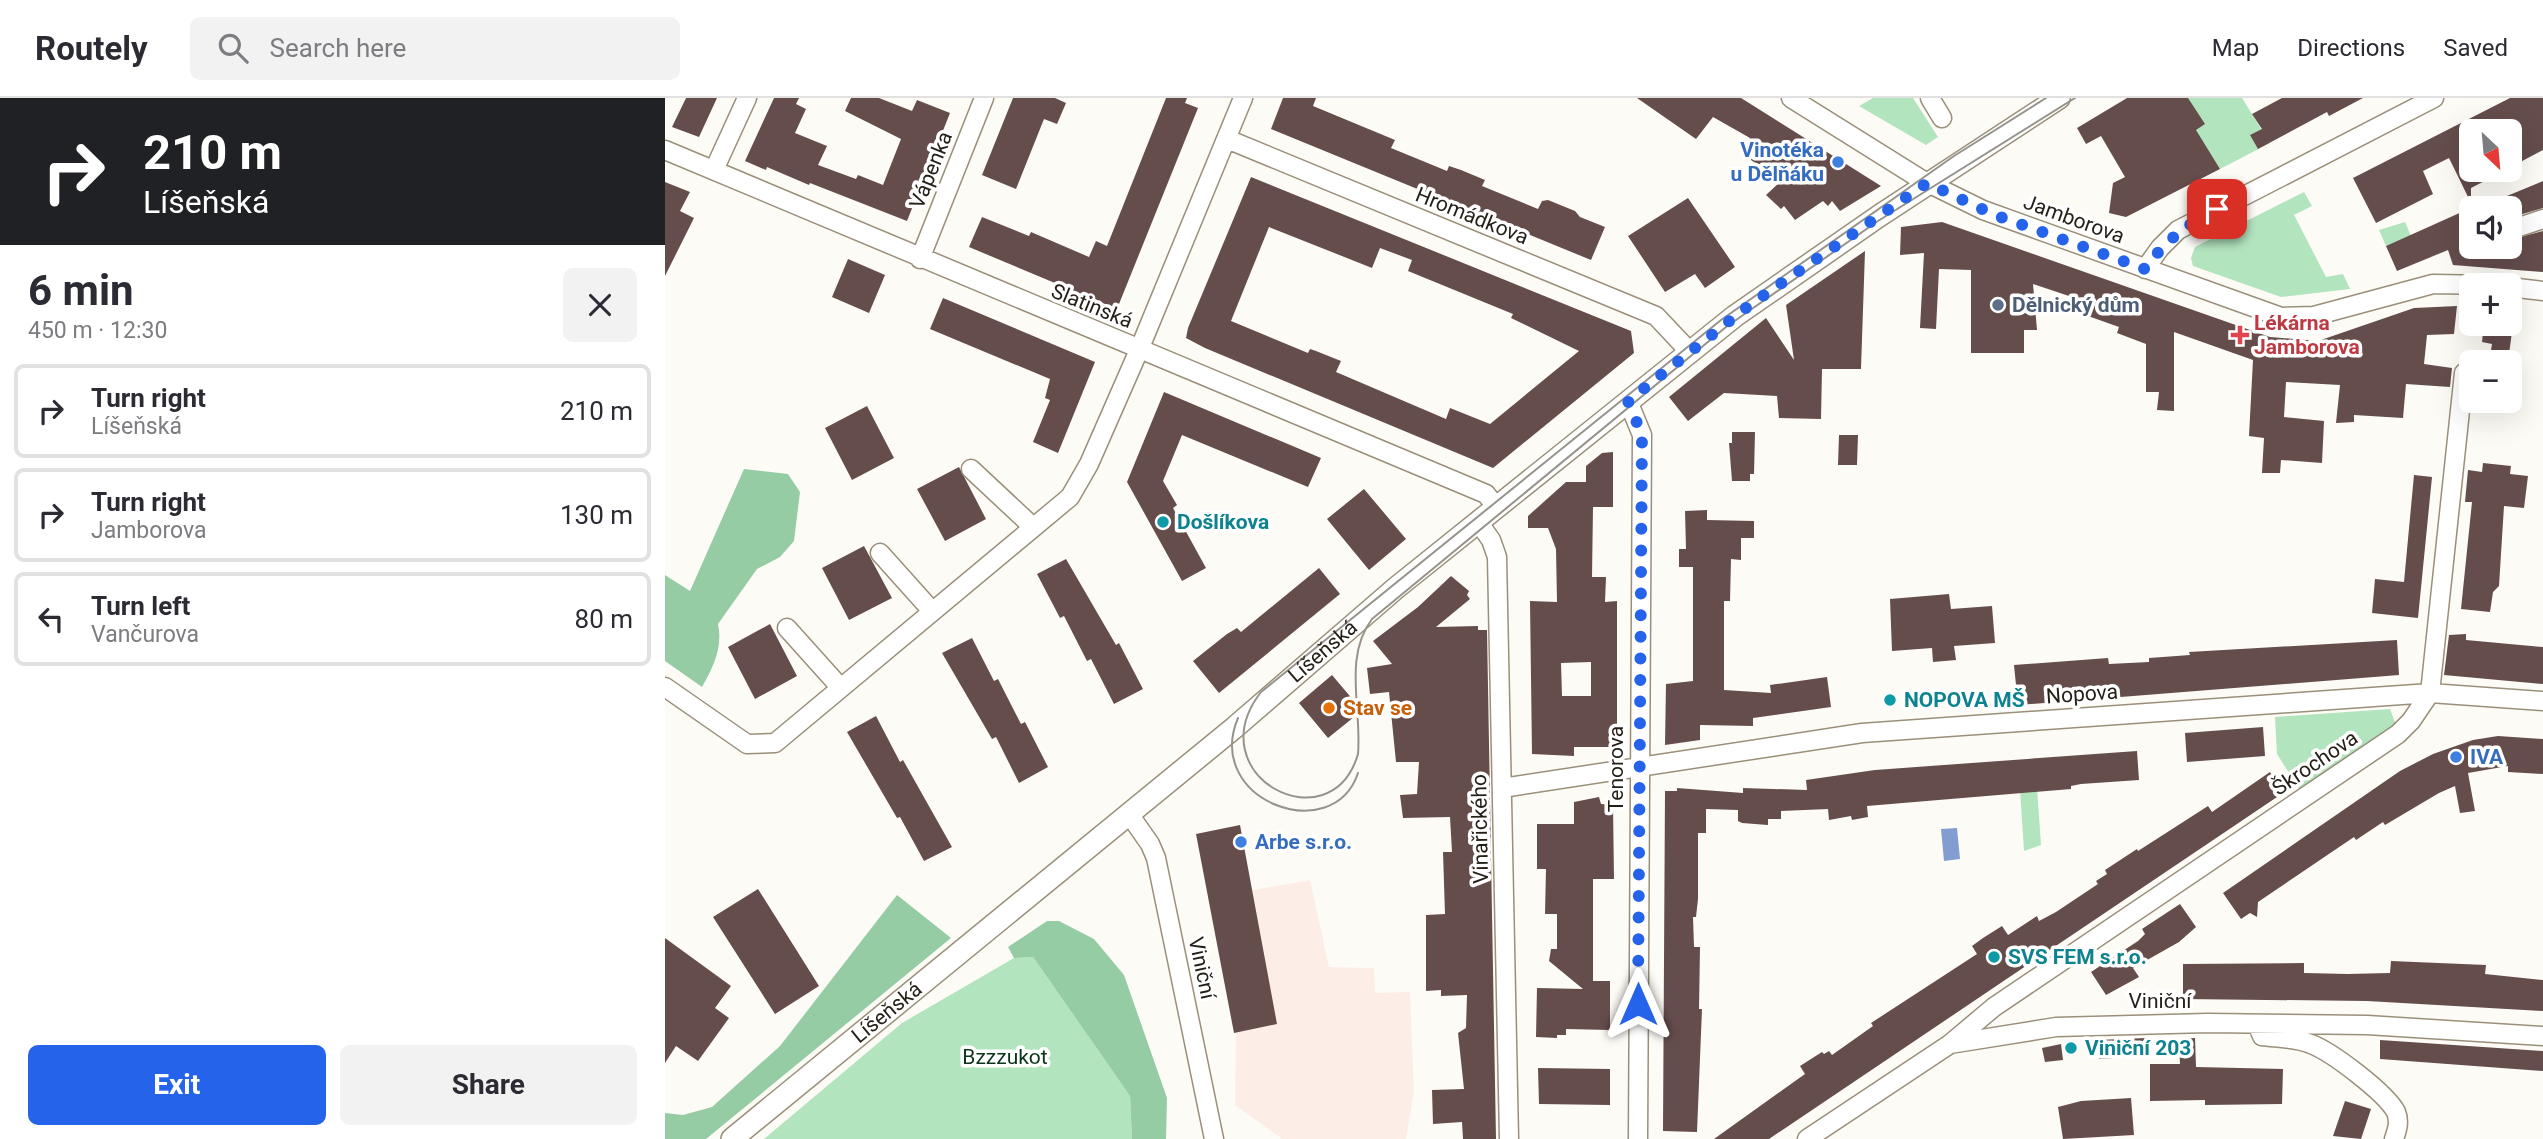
<!DOCTYPE html>
<html lang="en">
<head>
<meta charset="utf-8">
<style>
	:root { --surface:#fff; --page:#f2f2f3; --text:#2b2b33; --muted:#7c7c81; --line:#e1e1e2; --accent:#2563eb }
	body { margin:0; font-family:Roboto,sans-serif; background:var(--page); color:var(--text); height:100vh; display:flex; flex-direction:column; font-size:26px; white-space:nowrap }
	* { box-sizing:border-box; margin:0 }
	p { font-size:23px; color:var(--muted) }
	.icon { flex:none; width:38px; height:38px; fill:none; stroke:currentColor; stroke-width:2; stroke-linecap:round; stroke-linejoin:round }
	.map { position:relative; flex:1; overflow:hidden }
	.drawer { display:flex; flex-direction:column; background:var(--surface); width:665px }
	.drawer>* { flex:none }
	.top-card { background:#202124; color:#fff; overflow:hidden }
	.needle { width:46px; rotate:154deg }
	.tools { position:absolute; left:1794px; top:21px; display:grid; gap:14px }
	.tools a { display:grid; place-items:center; width:63px; height:63px; border-radius:10px; background:var(--surface); box-shadow:0 7px 28px #0002; font-size:35px }
	.pin { position:absolute; display:grid; place-items:center; width:60px; height:60px; color:#fff; margin:-30px; border-radius:14px; box-shadow:0 4px 10px #0006 }
	.me { position:absolute; width:77px; margin:-38px; rotate:0deg; stroke-linejoin:round; filter:drop-shadow(0 0 5px #0008) }
	.turn { display:flex; align-items:center; gap:24px; height:147px; padding:0 28px; font-size:32px }
	.turn .icon { width:91px; height:91px; stroke-width:2.5 }
	.turn b { display:block; font-size:49px; line-height:60px }
	.round { display:grid; place-items:center; flex:none; width:74px; height:74px; border-radius:10px; background:var(--page) }
	.head { display:flex; align-items:center; justify-content:space-between; height:119px; padding:0 28px }
	h1 { font-size:42px; font-weight:700; line-height:52px }
	.button { display:flex; gap:14px; margin-top:auto; padding:14px 28px }
	.button a { flex:1; height:80px; border-radius:10px; background:var(--accent); color:#fff; font-size:28px; font-weight:700; line-height:80px; text-align:center }
	.button a+a { background:var(--page); color:var(--text) }
	ul { padding:0; list-style:none }
	li { display:flex; align-items:center; gap:21px; height:94px; margin:0 14px 10px; padding:0 14px; border:4px solid var(--line); border-radius:10px }
	li div { flex:1 }
	li b { display:block; font-size:26px }
	li em { font-style:normal }
	header { display:flex; align-items:center; gap:42px; box-sizing:border-box; height:98px; padding:0 35px; background:var(--surface); border-bottom:2px solid var(--line) }
	header strong { font-size:33px }
	nav { display:flex; gap:38px; margin-inline-start:auto; font-size:24px }
	.search { width:490px; height:63px; background:var(--page); display:flex; align-items:center; gap:18px; box-sizing:border-box; padding:0 24px; border-radius:10px; color:var(--muted); font-size:26px }
	main { display:flex; flex:1; min-height:0 }
	.map>svg:first-child { display:block }
</style>
</head>
<body>
<header>
<strong>Routely</strong>
<div class="search"><svg class="icon" aria-label="search" viewBox="0 0 24 24"><circle cx="10" cy="10" r="6"/><path d="M15 15l6 6"/></svg>Search here</div>
<nav><a>Map</a><a>Directions</a><a>Saved</a></nav>
</header>
<main>
<section class="drawer">
<div class="top-card">
<div class="turn"><svg class="icon" aria-label="right" viewBox="0 0 24 24"><path d="M7 20v-9h11M14 6l5 5-5 5"/></svg><div><b>210 m</b>Líšeňská</div></div>
</div>
<div class="head"><div><h1>6 min</h1><p>450 m · 12:30</p></div><a class="round"><svg class="icon" aria-label="close" viewBox="0 0 24 24"><path d="M6 6l12 12M18 6L6 18"/></svg></a></div>
<ul>
<li><svg class="icon" aria-label="right" viewBox="0 0 24 24"><path d="M7 20v-9h11M14 6l5 5-5 5"/></svg><div><b>Turn right</b><p>Líšeňská</p></div><em>210 m</em></li>
<li><svg class="icon" aria-label="right" viewBox="0 0 24 24"><path d="M7 20v-9h11M14 6l5 5-5 5"/></svg><div><b>Turn right</b><p>Jamborova</p></div><em>130 m</em></li>
<li><svg class="icon" aria-label="left" viewBox="0 0 24 24"><path d="M17 20v-9H6M10 6l-5 5 5 5"/></svg><div><b>Turn left</b><p>Vančurova</p></div><em>80 m</em></li>
</ul>
<div class="button"><a>Exit</a><a>Share</a></div>
</section>
<div class="map">
<svg width="1878" height="1041" viewBox="0 0 1878 1041">
	<rect width="100%" height="100%" fill="#fdfbf6"/>
	<path fill="#fceee7" d="M 645,782 L 664,869 L 709,870 L 710,895 L 745,894 L 749,993 L 741,1041 L 617,1041 L 570,1007 L 571,935 L 569,935 L 543,800 Z"/>
	<path fill="#b2e4be" d="M 1208,0 L 1248,0 L 1273,39 L 1261,47 L 1194,8 Z
		M 1510,0 L 1577,0 L 1605,45 L 1555,71 Z
		M 1639,94 L 1647,108 L 1629,117 L 1661,179 L 1678,176 L 1685,191 L 1616,199 L 1528,168 L 1526,160 L 1530,149 Z
		M 1740,124 L 1746,138 L 1721,148 L 1714,132 Z
		M 1725,611 L 1731,627 L 1636,694 L 1612,656 L 1610,619 Z
		M 1372,690 L 1376,747 L 1359,753 L 1355,691 Z
		M 368,859 L 465,998 L 467,1041 L 99,1041 L 237,925 L 349,860 Z"/>
	<path fill="#96cca3" d="M 79,371 L 123,376 L 135,394 L 129,443 L 115,459 L 92,471 L 53,526 C 58,550 48,569 37,589 L 0,563 L 0,477 L 25,493 Z
		M 232,797 L 286,840 L 41,1041 L 0,1041 L 0,1015 L 18,1017 L 47,1009 L 115,948 Z
		M 382,823 L 394,823 L 429,841 L 459,877 L 502,1000 L 501,1041 L 467,1041 L 465,998 L 368,859 L 349,860 L 343,849 Z"/>
	<path fill="#829dd0" d="M 1292,730 L 1295,761 L 1279,763 L 1276,731 Z"/>
	<path fill="#654d4c" fill-rule="evenodd" d="M 21,0 L 52,0 L 34,39 L 7,29 Z
		M 109,0 L 134,0 L 131,6 L 141,11 L 130,35 L 162,48 L 153,67 L 191,81 L 193,77 L 218,87 L 236,41 L 180,13 L 186,0 L 214,0 L 247,13 L 252,2 L 285,15 L 242,123 L 145,85 L 144,87 L 102,69 L 101,72 L 80,63 Z
		M 348,0 L 390,0 L 401,5 L 392,26 L 379,21 L 351,91 L 317,77 Z
		M 501,0 L 522,0 L 520,5 L 533,10 L 452,211 L 304,149 L 317,119 L 364,138 L 366,134 L 424,159 L 431,143 L 442,148 Z
		M 618,0 L 651,0 L 648,8 L 730,42 L 726,50 L 782,73 L 784,68 L 796,72 L 820,82 L 817,88 L 873,111 L 877,103 L 883,102 L 910,113 L 915,119 L 940,129 L 926,162 L 606,31 Z
		M 972,0 L 1076,0 L 1216,88 L 1175,113 L 1167,103 L 1163,108 L 1158,103 L 1130,122 L 1119,108 L 1116,111 L 1101,97 L 1116,83 L 1076,55 L 1085,40 L 1048,19 L 1031,41 Z
		M 1462,0 L 1523,0 L 1540,26 L 1531,32 L 1555,71 L 1461,119 L 1444,115 L 1448,85 L 1460,79 L 1436,38 L 1421,46 L 1412,30 Z
		M 1617,0 L 1698,0 L 1664,18 L 1662,14 L 1593,51 L 1585,37 L 1597,31 L 1587,16 Z
		M 1845,0 L 1878,0 L 1878,52 L 1844,70 L 1844,33 L 1806,33 L 1806,72 L 1841,72 L 1806,90 L 1806,105 L 1784,60 L 1758,73 L 1768,96 L 1711,125 L 1688,80 Z
		M 586,79 L 966,233 L 969,255 L 828,370 L 540,250 L 521,240 L 523,230 ZM 604,129 L 707,170 L 715,150 L 747,162 L 743,173 L 848,216 L 846,220 L 914,253 L 825,326 L 785,310 L 781,321 L 671,274 L 676,263 L 651,253 L 645,251 L 643,255 L 566,223 Z
		M 1878,83 L 1878,110 L 1844,120 L 1844,110 L 1813,110 Z
		M 0,84 L 25,94 L 15,113 L 29,120 L 0,178 Z
		M 1023,100 L 1070,169 L 1040,190 L 1030,176 L 1000,194 L 963,138 Z
		M 1799,113 L 1800,115 L 1806,113 L 1806,149 L 1844,149 L 1844,142 L 1878,133 L 1878,174 L 1788,167 L 1783,152 L 1732,173 L 1721,148 Z
		M 1277,124 L 1605,239 L 1653,243 L 1749,210 L 1792,208 L 1789,236 L 1762,237 L 1759,266 L 1787,270 L 1785,289 L 1741,286 L 1738,320 L 1689,317 L 1689,324 L 1671,325 L 1675,287 L 1621,284 L 1619,319 L 1659,323 L 1657,365 L 1616,362 L 1615,375 L 1597,375 L 1599,340 L 1584,338 L 1588,262 L 1509,234 L 1509,313 L 1492,312 L 1494,294 L 1481,294 L 1481,246 L 1452,235 L 1454,229 L 1409,213 L 1410,200 L 1368,186 L 1372,232 L 1359,232 L 1359,255 L 1306,255 L 1306,172 L 1274,171 L 1271,231 L 1255,230 L 1259,155 L 1235,157 L 1236,129 Z
		M 1200,153 L 1196,271 L 1157,271 L 1156,321 L 1114,320 L 1112,298 L 1059,295 L 1023,323 L 1004,299 L 1101,220 L 1129,262 L 1121,207 Z
		M 183,161 L 220,177 L 204,215 L 167,199 Z
		M 278,200 L 430,264 L 393,355 L 368,344 L 385,302 L 380,300 L 385,281 L 265,231 Z
		M 1819,226 L 1848,226 L 1843,264 L 1824,264 L 1827,246 L 1817,244 Z
		M 499,294 L 656,360 L 643,389 L 517,337 L 498,383 L 512,407 L 508,410 L 541,470 L 517,483 L 462,384 Z
		M 202,308 L 229,360 L 187,382 L 160,330 Z
		M 1067,334 L 1090,334 L 1089,376 L 1085,376 L 1085,383 L 1067,383 L 1064,345 L 1067,345 Z
		M 1174,337 L 1193,337 L 1192,367 L 1173,367 Z
		M 948,354 L 948,409 L 928,409 L 927,479 L 941,479 L 940,504 L 952,503 L 952,649 L 909,649 L 909,658 L 867,656 L 865,503 L 892,504 L 891,451 L 883,430 L 863,430 L 863,418 L 901,384 L 921,384 L 921,368 L 937,355 ZM 926,564 L 926,598 L 897,598 L 896,565 Z
		M 1818,365 L 1846,368 L 1845,376 L 1863,378 L 1859,410 L 1839,408 L 1834,488 L 1828,494 L 1825,514 L 1796,511 L 1807,404 L 1800,404 L 1803,372 L 1817,374 Z
		M 294,369 L 321,421 L 280,443 L 252,391 Z
		M 1749,377 L 1767,379 L 1753,520 L 1707,515 L 1710,481 L 1739,484 Z
		M 699,391 L 741,441 L 704,472 L 662,421 Z
		M 1042,412 L 1042,422 L 1089,423 L 1089,440 L 1076,440 L 1076,462 L 1066,461 L 1065,503 L 1059,503 L 1059,592 L 1106,595 L 1105,587 L 1162,579 L 1166,609 L 1088,620 L 1088,628 L 1035,627 L 1035,642 L 1000,647 L 1001,586 L 1028,583 L 1028,469 L 1014,469 L 1014,451 L 1021,451 L 1020,413 Z
		M 199,448 L 227,500 L 184,522 L 157,470 Z
		M 401,461 L 451,547 L 454,545 L 478,591 L 449,606 L 426,561 L 422,563 L 399,518 L 395,520 L 372,476 Z
		M 654,470 L 675,496 L 554,595 L 528,563 L 562,536 L 572,530 L 576,534 Z
		M 786,478 L 804,493 L 802,497 L 805,501 L 771,529 L 813,528 L 813,532 L 822,532 L 831,1041 L 798,1041 L 797,1024 L 768,1026 L 767,992 L 799,991 L 793,935 L 801,930 L 802,897 L 776,898 L 776,892 L 761,893 L 761,817 L 780,816 L 778,754 L 787,754 L 785,719 L 738,720 L 735,697 L 752,696 L 754,664 L 731,664 L 724,594 L 705,596 L 702,570 L 727,566 L 708,543 L 753,509 Z
		M 1284,496 L 1286,511 L 1327,508 L 1330,545 L 1289,548 L 1291,562 L 1268,564 L 1267,550 L 1227,553 L 1225,501 Z
		M 105,526 L 132,578 L 90,601 L 63,549 Z
		M 1801,536 L 1801,542 L 1878,549 L 1878,586 L 1779,577 L 1784,537 Z
		M 307,540 L 329,583 L 333,581 L 356,626 L 360,624 L 383,669 L 354,685 L 331,639 L 327,641 L 277,555 Z
		M 1732,542 L 1734,577 L 1353,607 L 1349,567 L 1443,560 L 1444,566 L 1484,564 L 1484,560 L 1525,557 L 1524,554 Z
		M 667,577 L 689,603 L 689,619 L 663,640 L 634,605 Z
		M 211,618 L 235,664 L 238,662 L 287,749 L 259,763 L 235,719 L 232,720 L 182,634 Z
		M 1598,629 L 1600,658 L 1522,664 L 1520,635 Z
		M 1833,638 L 1878,641 L 1878,676 L 1843,674 L 1843,668 L 1803,675 L 1810,713 L 1795,715 L 1790,688 L 1774,695 L 1720,727 L 1718,724 L 1691,742 L 1689,739 L 1593,804 L 1592,819 L 1585,815 L 1576,821 L 1558,795 L 1735,673 L 1768,656 L 1808,642 Z
		M 1472,653 L 1474,682 L 1416,686 L 1406,688 L 1406,691 L 1202,708 L 1203,719 L 1187,722 L 1186,718 L 1164,722 L 1163,711 L 1116,713 L 1116,721 L 1103,721 L 1103,727 L 1077,725 L 1073,723 L 1073,712 L 1041,711 L 1041,735 L 1033,735 L 1033,801 L 1031,819 L 1028,819 L 1029,849 L 1035,849 L 1034,911 L 1037,911 L 1032,1034 L 998,1033 L 1000,693 L 1012,693 L 1012,690 L 1078,695 L 1078,690 L 1142,692 L 1141,682 L 1210,672 Z
		M 1605,674 L 1618,695 L 1104,1041 L 1049,1041 L 1140,976 L 1135,968 L 1157,954 L 1159,956 L 1164,953 L 1167,957 L 1208,928 L 1206,925 L 1312,856 L 1307,848 L 1318,840 L 1337,828 L 1343,837 L 1372,818 L 1374,823 L 1391,814 L 1433,786 L 1431,783 L 1442,776 L 1440,772 L 1472,751 L 1473,753 L 1543,708 L 1547,714 Z
		M 934,699 L 936,706 L 948,707 L 949,781 L 928,781 L 928,883 L 945,883 L 945,932 L 901,931 L 901,937 L 892,937 L 892,940 L 871,939 L 872,890 L 918,891 L 884,863 L 886,851 L 892,851 L 892,816 L 880,816 L 881,771 L 872,771 L 872,726 L 909,726 L 909,704 Z
		M 575,727 L 612,926 L 569,935 L 531,736 Z
		M 93,791 L 154,888 L 110,916 L 48,819 Z
		M 1515,806 L 1531,829 L 1514,844 L 1468,870 L 1474,879 L 1441,897 L 1426,874 L 1473,843 L 1480,836 L 1477,831 Z
		M 0,840 L 66,888 L 50,910 L 64,920 L 33,963 L 11,948 L 0,965 Z
		M 1726,863 L 1821,867 L 1820,876 L 1878,882 L 1878,913 L 1702,903 L 1518,901 L 1518,866 L 1639,865 L 1639,875 L 1683,876 L 1725,875 Z
		M 1481,940 L 1481,958 L 1434,961 L 1433,942 Z
		M 1530,940 L 1531,969 L 1618,971 L 1617,1006 L 1540,1007 L 1540,1002 L 1485,1003 L 1485,966 L 1515,966 L 1514,941 Z
		M 1715,942 L 1878,953 L 1878,973 L 1715,961 Z
		M 1396,946 L 1398,962 L 1380,964 L 1377,950 Z
		M 873,970 L 945,971 L 945,1007 L 874,1006 Z
		M 1466,1000 L 1469,1037 L 1398,1041 L 1393,1009 L 1416,1003 Z
		M 1680,1003 L 1706,1011 L 1696,1041 L 1668,1038 Z"/>
	<g fill="none" stroke-linecap="round" stroke-linejoin="round">
		<defs>
			<path id="minor" d="M 1126,0 L 1257,82 L 1318,112 L 1616,219 L 1649,218 L 1768,186 L 1827,187
				M 1265,0 L 1277,20
				M 562,41 L 991,218 L 1024,253
				M 0,52 L 821,396 L 832,410
				M 49,72 L 82,0
				M 1848,131 L 1878,121
				M 255,161 L 319,0
				M 1480,171 L 1495,150 L 1513,132 L 1769,0
				M 1844,189 L 1878,193
				M 963,303 L 977,337 L 973,1041
				M 306,371 L 368,429
				M 814,425 L 826,442 L 832,459 L 844,1041
				M 215,455 L 267,513
				M 122,530 L 175,589
				M 0,589 L 82,646 L 110,645 L 405,399 L 424,366 L 474,252 L 578,0
				M 837,690 L 1197,635 L 1765,595 L 1878,603
				M 464,716 L 485,746 L 491,760 L 549,1041
				M 1592,926 L 1597,938 C 1613,940 1632,940 1646,946 C 1667,954 1721,995 1731,1014 C 1735,1024 1732,1032 1729,1041
				M 1285,946 L 1329,909 L 1733,636 L 1746,623 L 1765,595 L 1799,275
				M 1142,1041 L 1285,946 L 1391,929 L 1543,925 L 1702,927 L 1878,938"/>
			<g id="tertiary">
				<path id="s1" d="M 67,1041 L 569,630 L 731,490 L 1070,218 L 1214,118 L 1394,0"/>
			</g>
		</defs>
		<use href="#minor" stroke="#9a8f7a" stroke-width="21"/>
		<use href="#tertiary" stroke="#9a8f7a" stroke-width="24"/>
		<use href="#minor" stroke="#fff" stroke-width="18"/>
		<use href="#tertiary" stroke="#fff" stroke-width="21"/>
		<path stroke="#96938c" stroke-width="2" d="M 1381,0 L 1289,58 L 1056,222 L 596,594 C 531,678 666,748 693,656 C 697,611 678,559 707,521 L 1061,229 L 1213,123 L 1410,0
			M 573,620 C 538,703 668,750 693,675"/>
	</g>
	<g fill="none" stroke-linecap="round" stroke-linejoin="round">
		<path stroke="#2563eb" stroke-width="12" stroke-dasharray="0 21.6" d="M 973,906 L 977,337 L 963,303 L 1086,206 L 1262,85 L 1330,117 L 1480,171 C 1500,143 1521,127 1552,111"/>
	</g>
	<g fill="#3f7fe0" stroke="#fff" stroke-width="2.5">
		<circle cx="1173" cy="64" r="7"/>
		<circle cx="1791" cy="659" r="7"/>
		<circle cx="576" cy="744" r="7"/>
	</g>
	<circle fill="#5c6f8a" stroke="#fff" stroke-width="2.5" cx="1333" cy="207" r="7"/>
	<path fill="#e0444e" stroke="#fff" stroke-width="2.5" d="M1571.5 226.5h7v7h7v7h-7v7h-7v-7h-7v-7h7z"/>
	<g fill="#0f9aa8" stroke="#fff" stroke-width="2.5">
		<circle cx="498" cy="424" r="7"/>
		<circle cx="1225" cy="602" r="7"/>
		<circle cx="1329" cy="859" r="7"/>
		<circle cx="1406" cy="950" r="7"/>
	</g>
	<circle fill="#e8710a" stroke="#fff" stroke-width="2.5" cx="664" cy="610" r="7"/>
	<g text-anchor="middle" stroke-width="7" stroke-linejoin="round" paint-order="stroke">
		<g font-size="21" font-weight="bold" fill="#366cbe" stroke="#fff" text-anchor="start">
			<text x="1159" y="59" text-anchor="end">Vinotéka<tspan x="1159" dy="24">u Dělňáku</tspan></text>
			<text x="1805" y="666">IVA</text>
			<text x="590" y="751">Arbe s.r.o.</text>
		</g>
		<g font-size="21" fill="#231e16" stroke="#fff">
			<text transform="translate(266 72) rotate(-68)" y="7">Vápenka</text>
			<text transform="translate(807 118) rotate(22)" y="7">Hromádkova</text>
			<text transform="translate(1409 121) rotate(20)" y="7">Jamborova</text>
			<text transform="translate(427 208) rotate(22)" y="7">Slatinská</text>
			<text dy="7" stroke="none"><textPath href="#s1" startOffset="766">Líšeňská</textPath></text>
			<text transform="translate(1417 596) rotate(-4)" y="7">Nopova</text>
			<text transform="translate(1650 665) rotate(-34)" y="7">Škrochova</text>
			<text transform="translate(951 671) rotate(-90)" y="7">Tenorova</text>
			<text transform="translate(815 731) rotate(-91)" y="7">Vinařického</text>
			<text transform="translate(537 870) rotate(78)" y="7">Viniční</text>
			<text x="1495" y="910">Viniční</text>
			<text dy="7" stroke="none"><textPath href="#s1" startOffset="200">Líšeňská</textPath></text>
		</g>
		<g font-size="21" font-weight="bold" fill="#4e5e75" stroke="#fff" text-anchor="start">
			<text x="1347" y="214">Dělnický dům</text>
		</g>
		<g font-size="21" font-weight="bold" fill="#be3a42" stroke="#fff" text-anchor="start">
			<text x="1589" y="232">Lékárna<tspan x="1589" dy="24">Jamborova</tspan></text>
		</g>
		<g font-size="21" font-weight="bold" fill="#0d838f" stroke="#fff" text-anchor="start">
			<text x="512" y="431">Došlíkova</text>
			<text x="1239" y="609">NOPOVA MŠ</text>
			<text x="1343" y="866">SVS FEM s.r.o.</text>
			<text x="1420" y="957">Viniční 203</text>
		</g>
		<g font-size="21" font-weight="bold" fill="#c56008" stroke="#fff" text-anchor="start">
			<text x="678" y="617">Stav se</text>
		</g>
		<g font-size="21" fill="#0a351a" stroke="#fff">
			<text x="340" y="966">Bzzzukot</text>
		</g>
	</g>
</svg>
<div class="tools">
<a><svg class="needle" viewBox="-14 -14 28 28"><path d="M0-13l5 13h-10z" fill="#e53935"/><path d="M0 13l5-13h-10z" fill="#7c7c81"/></svg></a>
<a><svg class="icon" aria-label="sound" viewBox="0 0 24 24"><path d="M4 9h4l5-4v14l-5-4H4zM17 9q2 3 0 6"/></svg></a>
<a>+</a>
<a>−</a>
</div>
<div class="pin" style="left:1552px;top:111px;background:#d93025"><svg class="icon" aria-label="arrive" viewBox="0 0 24 24"><path d="M6 21V4h12l-3 4 3 4H6"/></svg></div>
<svg class="me" style="left:973px;top:906px" viewBox="-20 -20 40 40"><path d="M0-17L14 15 0 8-14 15z" fill="#2563eb" stroke="#fff" stroke-width="4"/></svg>
</div>
</main>
</body>
</html>
